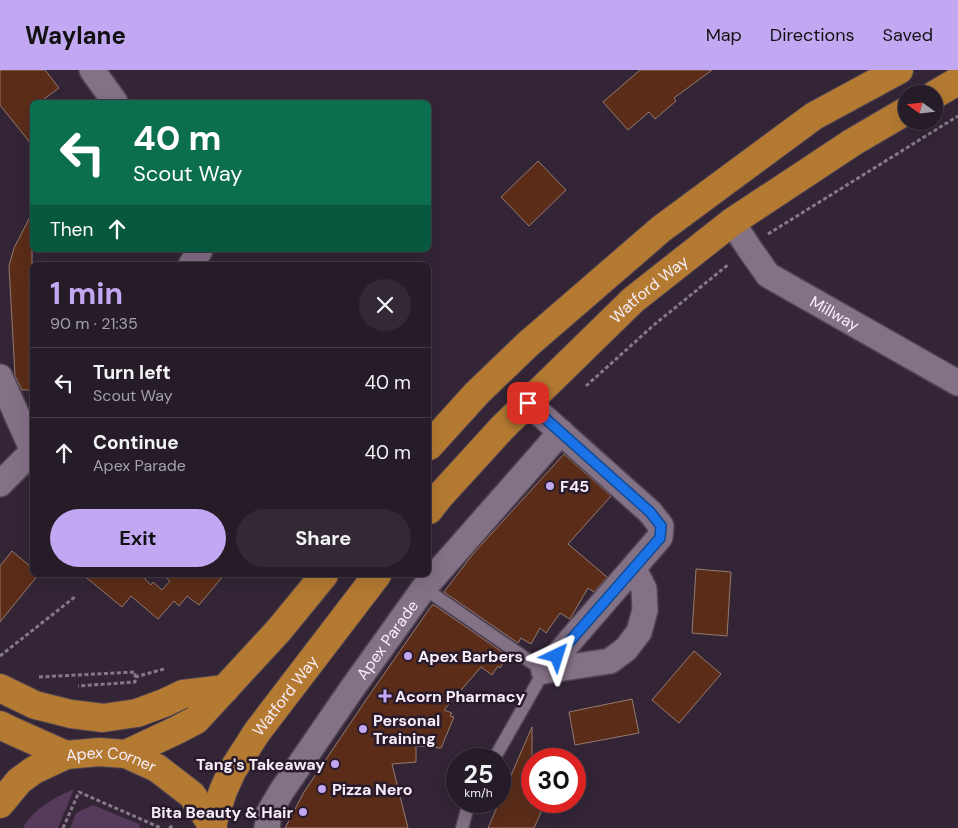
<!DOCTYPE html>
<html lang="en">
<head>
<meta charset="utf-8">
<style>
	:root { --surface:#261c28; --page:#322934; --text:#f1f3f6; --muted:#a4a1a8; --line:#423a45; --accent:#c2a8f2 }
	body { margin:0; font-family:"DM Sans",sans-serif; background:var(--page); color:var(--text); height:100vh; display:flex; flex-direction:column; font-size:19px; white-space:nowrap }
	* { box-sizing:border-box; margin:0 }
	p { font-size:16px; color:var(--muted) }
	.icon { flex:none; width:28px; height:28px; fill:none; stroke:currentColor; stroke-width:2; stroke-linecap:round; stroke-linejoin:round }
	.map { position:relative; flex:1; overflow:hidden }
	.side { position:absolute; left:30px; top:192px; width:401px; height:315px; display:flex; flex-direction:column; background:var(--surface); border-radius:8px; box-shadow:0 5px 20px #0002,0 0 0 1px var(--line) }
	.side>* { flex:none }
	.guide { position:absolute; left:30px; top:30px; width:401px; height:152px; border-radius:8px; box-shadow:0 5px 20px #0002,0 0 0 1px var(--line); background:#0b6e4f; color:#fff; overflow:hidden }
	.needle { width:32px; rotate:285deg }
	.fabs { position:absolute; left:898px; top:15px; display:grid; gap:10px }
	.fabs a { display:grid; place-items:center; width:45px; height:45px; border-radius:50%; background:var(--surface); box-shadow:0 5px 20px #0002,0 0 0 1px var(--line); font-size:25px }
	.speed { position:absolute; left:446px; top:678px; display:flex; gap:10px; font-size:25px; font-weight:700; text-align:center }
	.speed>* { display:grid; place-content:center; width:65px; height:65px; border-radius:50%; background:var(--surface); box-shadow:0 5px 20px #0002,0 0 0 1px var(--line); line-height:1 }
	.speed small { font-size:12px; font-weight:400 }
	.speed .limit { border:8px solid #d22; background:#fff; color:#111 }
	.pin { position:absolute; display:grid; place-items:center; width:42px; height:42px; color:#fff; margin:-21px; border-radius:10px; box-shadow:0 2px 8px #0006 }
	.me { position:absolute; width:55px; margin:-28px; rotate:41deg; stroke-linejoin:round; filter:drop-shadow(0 0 4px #0008) }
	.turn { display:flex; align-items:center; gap:18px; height:105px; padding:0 20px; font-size:22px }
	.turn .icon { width:65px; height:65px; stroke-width:2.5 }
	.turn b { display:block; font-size:35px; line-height:42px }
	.then { display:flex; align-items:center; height:48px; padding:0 20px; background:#0003; gap:10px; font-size:19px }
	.round { display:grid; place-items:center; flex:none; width:52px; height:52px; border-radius:26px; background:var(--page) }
	.head { display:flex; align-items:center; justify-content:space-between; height:85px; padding:0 20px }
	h1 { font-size:30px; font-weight:700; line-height:38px; color:var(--accent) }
	.primary-button { display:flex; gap:10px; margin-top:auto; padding:10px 20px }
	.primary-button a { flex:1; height:58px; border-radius:30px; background:var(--accent); color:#111; font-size:20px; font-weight:700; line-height:58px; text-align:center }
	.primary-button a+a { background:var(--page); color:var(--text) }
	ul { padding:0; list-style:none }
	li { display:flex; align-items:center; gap:15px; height:70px; padding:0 20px; border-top:1px solid var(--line) }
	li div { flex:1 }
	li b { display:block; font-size:19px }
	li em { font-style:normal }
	header { display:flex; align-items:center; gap:30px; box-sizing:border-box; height:70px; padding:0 25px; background:var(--accent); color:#111 }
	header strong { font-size:24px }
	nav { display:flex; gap:28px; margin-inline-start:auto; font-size:18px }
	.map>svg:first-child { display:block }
</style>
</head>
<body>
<header>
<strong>Waylane</strong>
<nav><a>Map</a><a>Directions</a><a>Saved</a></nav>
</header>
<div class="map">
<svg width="958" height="758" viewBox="0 0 958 758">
	<rect width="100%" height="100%" fill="#332536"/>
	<path fill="#563a5b" d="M 74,719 L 58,758 L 23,758 C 34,738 54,728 74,719 Z
		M 93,735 L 139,754 L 140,758 L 70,758 L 76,743 Z"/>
	<path fill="#5b2d19" stroke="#947a6f" d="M 0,0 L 45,0 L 59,18 L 40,32 L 32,32 L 32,75 L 0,35 Z
		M 640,0 L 712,0 L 674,28 L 676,31 L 655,49 L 649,42 L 628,60 L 603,32 Z
		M 538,91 L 566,120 L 529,156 L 501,127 Z
		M 32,143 L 32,320 L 22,320 L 15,306 L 9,196 L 14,178 Z
		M 564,384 L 611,426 L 568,474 L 607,507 L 594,522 L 588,518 L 570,549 L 560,543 L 546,563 L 540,558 L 531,574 L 521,568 L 518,573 L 444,522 L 473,484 Z
		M 12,481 L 32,498 L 32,505 L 38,505 L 0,552 L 0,496 Z
		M 696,499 L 731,502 L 727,566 L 692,563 Z
		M 83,505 L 148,505 L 145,509 L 151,515 L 153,512 L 162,520 L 170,511 L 163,505 L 224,505 L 199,535 L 187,526 L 179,536 L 174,531 L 158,549 L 131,526 L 122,537 Z
		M 432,535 L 434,535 L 508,586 L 500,598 L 498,596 L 492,605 L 481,597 L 444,640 L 452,643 L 450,646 L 454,647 L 441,678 L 416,676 L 416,692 L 392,694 L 408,758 L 285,758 L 304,722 L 368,627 Z
		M 694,581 L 721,604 L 679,653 L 652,630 Z
		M 632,629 L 639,663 L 575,675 L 569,642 Z
		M 532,657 L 532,731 L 546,731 L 534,758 L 488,758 Z"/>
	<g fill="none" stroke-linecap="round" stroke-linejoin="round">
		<defs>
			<path id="service" d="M 424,518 L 544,601 L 494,689
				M 462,758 L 468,736 L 470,731"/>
			<g id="minor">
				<path d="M 92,0 L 115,32"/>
				<path id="s1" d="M 732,152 L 749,178 L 768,205 L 958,313"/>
				<path d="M 191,195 L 200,180"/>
				<path d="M 0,307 L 32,379"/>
				<path d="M 528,333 L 650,442 L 661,456 L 660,467 L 544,601"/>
				<path d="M 0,414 L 32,382"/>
				<path d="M 544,601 L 610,591 L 626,579 L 639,562 L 645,540 L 644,519 L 634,499"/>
				<path id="s2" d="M 267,758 L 269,743 L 281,722 L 351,620 L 424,518 L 561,362"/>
			</g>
			<g id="trunk">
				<path d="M 934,25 L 958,11"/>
				<path d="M 429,376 L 477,323 L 528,274 L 661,159 L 814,46 L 899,0"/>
				<path id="s3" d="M 429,440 L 439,427 L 502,358 L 633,230 L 732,152 L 853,72 L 906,41"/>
				<path d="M 0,618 L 35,635 L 71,644 L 103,648 L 137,643 L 164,633 L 183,624 L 225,619"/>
				<path d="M 0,655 L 10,660 L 66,685"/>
				<path d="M 126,684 L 177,660 L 196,650 L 279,560 L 324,505"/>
				<path id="s4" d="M 0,734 L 19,711 L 34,700 L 66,685 L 99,682 L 126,684 L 157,698 L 192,725 L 212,755 L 213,758"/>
				<path id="s5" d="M 212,755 L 223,721 L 232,701 L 257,662 L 377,505"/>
			</g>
		</defs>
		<use href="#service" stroke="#504352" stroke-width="15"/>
		<use href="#minor" stroke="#504352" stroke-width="28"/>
		<use href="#trunk" stroke="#504352" stroke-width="30"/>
		<path stroke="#857988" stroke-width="3" stroke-dasharray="4 2.5" stroke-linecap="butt" d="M 768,164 L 958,46
			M 586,316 L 655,254 L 729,194
			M 0,586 L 76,526
			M 39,607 L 135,602 L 135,612 L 78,616
			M 135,607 L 164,599
			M 63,758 L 79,722 L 161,758
			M 169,758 L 174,755"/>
		<use href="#service" stroke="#837185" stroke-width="12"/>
		<use href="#minor" stroke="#837185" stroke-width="25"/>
		<use href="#trunk" stroke="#b47a32" stroke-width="28"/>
	</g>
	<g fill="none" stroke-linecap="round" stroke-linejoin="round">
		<defs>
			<path id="route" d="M 528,333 L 650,442 L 661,456 L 660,468 L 557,586"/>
		</defs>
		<use href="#route" stroke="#114b97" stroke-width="12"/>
		<use href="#route" stroke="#1a73e8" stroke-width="9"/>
	</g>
	<g fill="#c2a8f2" stroke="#291b2c" stroke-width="2">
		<circle cx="550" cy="416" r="5"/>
		<circle cx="408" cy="586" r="5"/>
		<path d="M382.5 618.5h5v5h5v5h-5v5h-5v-5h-5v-5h5z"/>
		<circle cx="363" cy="659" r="5"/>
		<circle cx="335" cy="694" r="5"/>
		<circle cx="322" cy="719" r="5"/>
		<circle cx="303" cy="742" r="5"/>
	</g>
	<g text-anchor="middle" stroke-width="5" stroke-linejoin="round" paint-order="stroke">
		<g font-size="16" fill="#f7edf8" stroke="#291b2c">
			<text dy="6" stroke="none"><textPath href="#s3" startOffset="312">Watford Way</textPath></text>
			<text dy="6" stroke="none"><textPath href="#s1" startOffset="141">Millway</textPath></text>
			<text dy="6" stroke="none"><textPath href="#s2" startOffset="225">Apex Parade</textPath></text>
			<text dy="6" stroke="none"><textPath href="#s5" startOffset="150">Watford Way</textPath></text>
			<text dy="6" stroke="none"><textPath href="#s4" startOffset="130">Apex Corner</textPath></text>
		</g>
		<g font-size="16" font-weight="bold" fill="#f7edf8" stroke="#291b2c" text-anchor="start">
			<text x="560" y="422">F45</text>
			<text x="418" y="592">Apex Barbers</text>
			<text x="395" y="632">Acorn Pharmacy</text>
			<text x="373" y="656">Personal<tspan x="373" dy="18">Training</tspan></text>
			<text x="325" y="700" text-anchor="end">Tang's Takeaway</text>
			<text x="332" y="725">Pizza Nero</text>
			<text x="293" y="748" text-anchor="end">Bita Beauty &amp; Hair</text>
		</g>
	</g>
</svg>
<div class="fabs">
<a><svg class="needle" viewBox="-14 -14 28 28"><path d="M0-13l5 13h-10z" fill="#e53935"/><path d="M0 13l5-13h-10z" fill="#a4a1a8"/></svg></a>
</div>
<div class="speed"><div>25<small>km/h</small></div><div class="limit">30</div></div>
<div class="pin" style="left:528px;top:333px;background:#d93025"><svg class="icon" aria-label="arrive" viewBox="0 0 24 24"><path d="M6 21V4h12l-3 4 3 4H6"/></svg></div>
<svg class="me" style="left:557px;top:586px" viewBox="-20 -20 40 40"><path d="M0-17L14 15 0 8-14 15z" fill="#1a73e8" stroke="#fff" stroke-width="4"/></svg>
<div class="guide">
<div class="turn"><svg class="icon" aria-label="left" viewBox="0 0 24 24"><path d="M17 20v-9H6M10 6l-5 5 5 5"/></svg><div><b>40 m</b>Scout Way</div></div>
<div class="then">Then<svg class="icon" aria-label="ahead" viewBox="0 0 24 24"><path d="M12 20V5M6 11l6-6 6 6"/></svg></div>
</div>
<section class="side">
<div class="head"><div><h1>1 min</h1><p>90 m · 21:35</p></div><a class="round"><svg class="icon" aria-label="close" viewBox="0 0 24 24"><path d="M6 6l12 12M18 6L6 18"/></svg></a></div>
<ul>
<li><svg class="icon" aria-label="left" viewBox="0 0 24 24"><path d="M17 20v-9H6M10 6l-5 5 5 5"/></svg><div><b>Turn left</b><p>Scout Way</p></div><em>40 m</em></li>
<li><svg class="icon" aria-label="ahead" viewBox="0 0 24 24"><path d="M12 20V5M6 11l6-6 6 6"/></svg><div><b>Continue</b><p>Apex Parade</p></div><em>40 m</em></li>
</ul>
<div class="primary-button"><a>Exit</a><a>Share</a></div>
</section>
</div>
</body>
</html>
